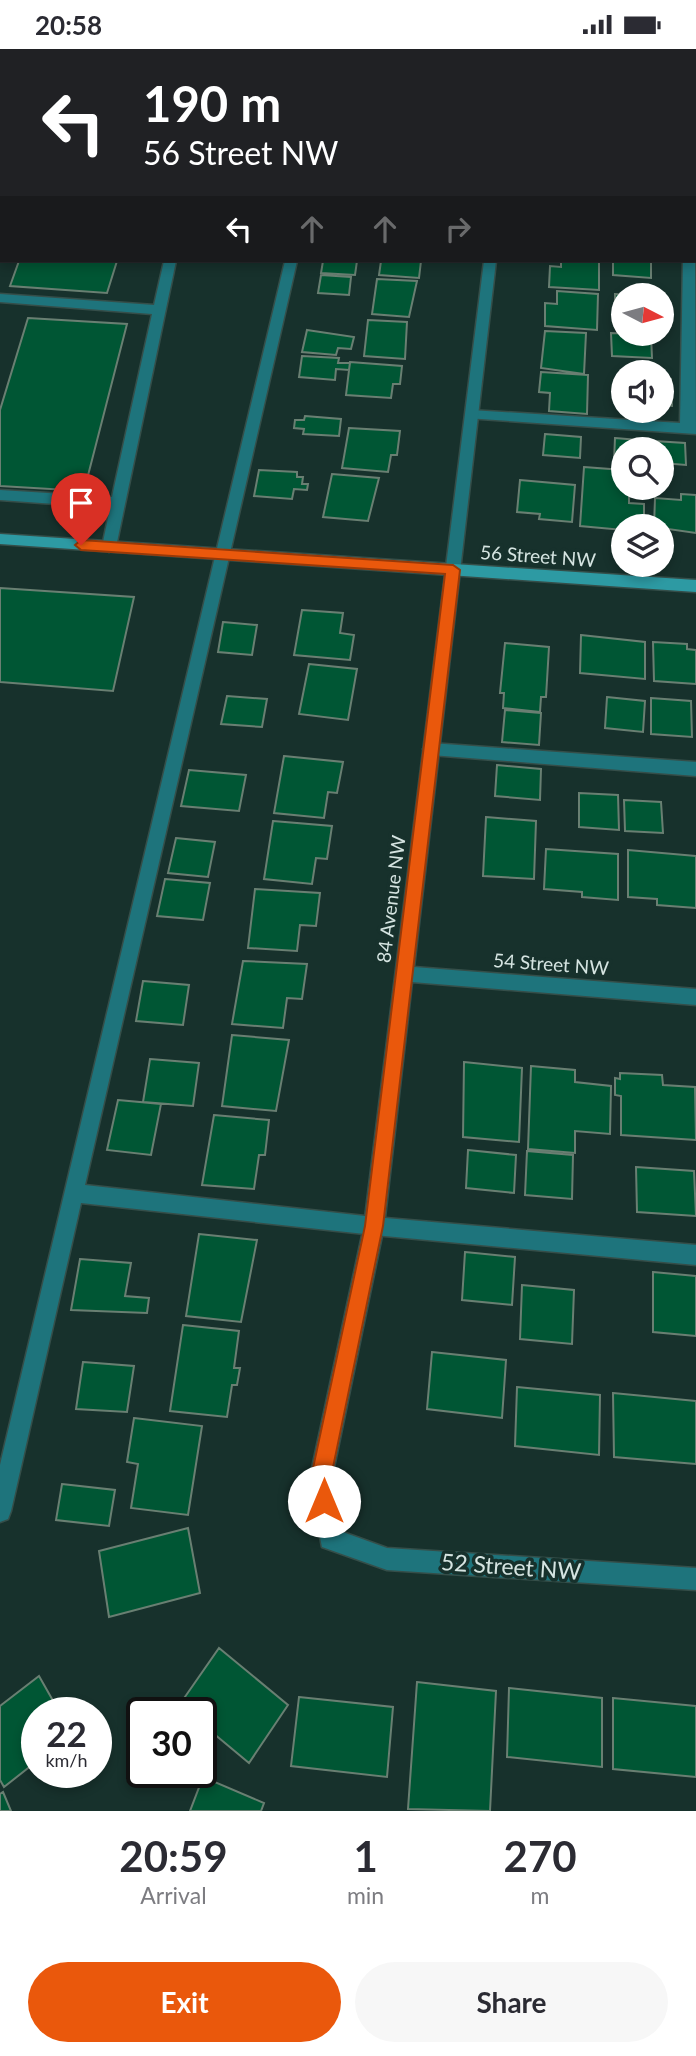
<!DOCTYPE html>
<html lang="en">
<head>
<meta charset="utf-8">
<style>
	:root { --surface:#fff; --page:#f7f7f7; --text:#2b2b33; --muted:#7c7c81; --accent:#ea580c }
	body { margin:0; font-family:Lato,sans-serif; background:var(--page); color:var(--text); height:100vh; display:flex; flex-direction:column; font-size:26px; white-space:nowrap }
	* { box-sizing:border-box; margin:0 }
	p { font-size:23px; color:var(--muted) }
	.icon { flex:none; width:38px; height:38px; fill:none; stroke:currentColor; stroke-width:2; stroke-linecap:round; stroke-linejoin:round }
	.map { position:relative; height:1762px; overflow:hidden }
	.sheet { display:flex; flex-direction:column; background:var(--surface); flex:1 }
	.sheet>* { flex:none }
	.guide { position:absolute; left:0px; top:0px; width:696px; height:214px; box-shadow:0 4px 10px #0003; background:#202124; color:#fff; overflow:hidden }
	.needle { width:46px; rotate:96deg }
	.buttons { position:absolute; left:611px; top:234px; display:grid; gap:14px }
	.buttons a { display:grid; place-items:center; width:63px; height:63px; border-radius:50%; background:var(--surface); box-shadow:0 4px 10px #0003; font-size:35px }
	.speed { position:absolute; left:21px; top:1648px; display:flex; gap:14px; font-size:35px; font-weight:700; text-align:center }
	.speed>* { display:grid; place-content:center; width:91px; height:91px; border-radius:50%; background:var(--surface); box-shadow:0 4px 10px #0003; line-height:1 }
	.speed small { font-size:18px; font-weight:400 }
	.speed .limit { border:4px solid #111; border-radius:10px; background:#fff; color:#111 }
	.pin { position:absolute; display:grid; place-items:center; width:60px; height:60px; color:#fff; margin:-72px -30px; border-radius:50% 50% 50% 0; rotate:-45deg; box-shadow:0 0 7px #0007 }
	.pin .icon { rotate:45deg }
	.me { position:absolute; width:77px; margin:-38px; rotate:0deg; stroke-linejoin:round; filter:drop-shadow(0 0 5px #0008) }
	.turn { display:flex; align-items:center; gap:24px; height:147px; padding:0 28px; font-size:32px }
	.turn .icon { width:91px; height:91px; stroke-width:2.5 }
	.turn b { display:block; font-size:49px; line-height:60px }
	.lanes { display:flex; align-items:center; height:66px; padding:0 28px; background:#0003; justify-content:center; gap:35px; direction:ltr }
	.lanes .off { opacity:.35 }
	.eta { display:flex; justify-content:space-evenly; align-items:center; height:119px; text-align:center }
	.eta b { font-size:42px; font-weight:700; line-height:49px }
	.button { display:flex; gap:14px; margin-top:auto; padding:14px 28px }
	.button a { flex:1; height:80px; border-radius:42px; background:var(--accent); color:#fff; font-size:28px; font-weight:700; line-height:80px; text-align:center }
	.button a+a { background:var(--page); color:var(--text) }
	.status { display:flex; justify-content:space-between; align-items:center; height:49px; padding:0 35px; background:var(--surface); direction:ltr }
	.status svg { height:19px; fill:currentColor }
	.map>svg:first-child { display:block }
</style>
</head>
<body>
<div class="status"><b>20:58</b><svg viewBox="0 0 49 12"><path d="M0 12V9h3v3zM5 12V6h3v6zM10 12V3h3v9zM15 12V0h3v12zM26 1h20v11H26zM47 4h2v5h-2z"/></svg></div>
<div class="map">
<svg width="696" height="1762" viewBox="0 0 696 1762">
	<rect width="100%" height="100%" fill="#17312c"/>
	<path fill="#005634" stroke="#697f72" stroke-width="2" d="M 94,0 L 179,0 L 93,2 Z
		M 19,212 L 117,212 L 107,244 L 10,237 Z
		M 323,212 L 357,212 L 355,226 L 321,224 Z
		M 381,212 L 421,212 L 419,229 L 379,226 Z
		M 561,212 L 599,212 L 599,241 L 549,238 L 550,217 L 561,218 Z
		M 613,212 L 651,212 L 651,229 L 613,226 Z
		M 321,226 L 351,228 L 349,246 L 318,244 Z
		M 377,230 L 417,232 L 409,268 L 372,265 Z
		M 557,242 L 598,245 L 597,281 L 545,277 L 545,254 L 557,255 Z
		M 615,245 L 643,247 L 623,247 L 623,282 L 620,281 L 620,266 L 615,266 Z
		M 28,269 L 127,275 L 84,442 L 0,437 L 0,361 Z
		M 368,271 L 407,273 L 405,310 L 364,307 Z
		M 307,281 L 354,288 L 351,300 L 338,299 L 336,306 L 302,303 Z
		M 545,282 L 586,284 L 584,325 L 541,319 Z
		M 611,284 L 651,286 L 652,309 L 612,307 Z
		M 302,307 L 339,309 L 338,314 L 350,314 L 349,321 L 336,320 L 335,331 L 299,328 Z
		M 350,313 L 402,317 L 400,335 L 393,335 L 391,349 L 346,346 Z
		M 541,323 L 588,326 L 587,365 L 549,362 L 550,344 L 539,343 Z
		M 662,329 L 671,330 L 672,357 L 662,356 Z
		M 305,367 L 341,370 L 339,387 L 303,385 L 304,380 L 294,379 L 295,371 L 304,371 Z
		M 349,379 L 400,382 L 397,406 L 391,406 L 388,423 L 342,419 Z
		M 545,385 L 581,388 L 580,409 L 543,406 Z
		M 615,389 L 650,392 L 650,401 L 623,401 L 623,413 L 614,412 Z
		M 654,392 L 685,394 L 686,416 L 662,414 L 662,401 L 654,401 Z
		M 584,418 L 623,421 L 623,439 L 629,439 L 629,454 L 644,455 L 644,478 L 623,478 L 623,481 L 580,477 Z
		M 259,421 L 297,423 L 297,428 L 303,428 L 302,435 L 308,435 L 307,441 L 294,440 L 292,450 L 254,447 Z
		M 332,425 L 379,429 L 368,472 L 323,468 Z
		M 520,431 L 575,436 L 572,473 L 539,470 L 540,465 L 517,463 Z
		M 681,445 L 696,446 L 696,484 L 654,478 L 655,449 L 681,451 Z
		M 0,539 L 134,548 L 113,642 L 0,633 Z
		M 302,561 L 343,564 L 340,584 L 354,586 L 350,611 L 294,606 Z
		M 223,573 L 257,576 L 252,606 L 218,603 Z
		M 581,586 L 645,593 L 645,630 L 580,624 Z
		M 653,593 L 687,595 L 687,600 L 696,601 L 696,635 L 654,632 Z
		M 505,594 L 549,598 L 546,648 L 541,648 L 540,663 L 503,659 L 504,644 L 500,644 Z
		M 309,615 L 357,620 L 348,671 L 299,665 Z
		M 227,647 L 267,650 L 262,678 L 221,675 Z
		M 607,648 L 645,652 L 643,683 L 605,679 Z
		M 651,649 L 691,652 L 692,688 L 651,685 Z
		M 505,661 L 541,664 L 539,696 L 502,693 Z
		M 284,707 L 343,713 L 337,744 L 328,743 L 324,769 L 274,764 Z
		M 497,716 L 541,720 L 540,751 L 495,747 Z
		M 189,721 L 246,726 L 239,762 L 181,757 Z
		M 579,744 L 618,746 L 619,781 L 579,778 Z
		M 624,751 L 661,753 L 663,784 L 625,782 Z
		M 486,768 L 536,772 L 534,830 L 483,827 Z
		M 273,772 L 332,777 L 327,810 L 316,809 L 312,835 L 264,830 Z
		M 176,789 L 215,793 L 208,828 L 168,824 Z
		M 546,800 L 618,805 L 618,851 L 582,848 L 582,843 L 544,840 Z
		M 628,801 L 696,807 L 696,859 L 657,856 L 657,850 L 628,848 Z
		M 165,830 L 210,834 L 203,871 L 157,867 Z
		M 255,840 L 320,844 L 316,877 L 300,876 L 297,902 L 248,899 Z
		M 243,912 L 307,915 L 302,950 L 287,949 L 283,979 L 232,975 Z
		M 143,932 L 189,936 L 183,976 L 136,972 Z
		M 232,986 L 289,991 L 276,1062 L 222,1057 Z
		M 150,1010 L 199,1014 L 193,1057 L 143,1053 Z
		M 464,1013 L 522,1019 L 519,1093 L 463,1088 Z
		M 531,1017 L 575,1021 L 575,1033 L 611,1037 L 610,1085 L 575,1082 L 575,1104 L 528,1100 Z
		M 620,1024 L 662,1026 L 663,1036 L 695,1038 L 696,1091 L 621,1086 L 621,1047 L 615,1046 L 615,1029 L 620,1030 Z
		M 118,1051 L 161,1055 L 151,1106 L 107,1101 Z
		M 214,1066 L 269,1071 L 265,1106 L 259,1106 L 254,1140 L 202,1136 Z
		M 468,1101 L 516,1106 L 514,1144 L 466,1139 Z
		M 527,1102 L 573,1106 L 572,1150 L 525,1146 Z
		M 636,1118 L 694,1122 L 696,1167 L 637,1163 Z
		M 199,1185 L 257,1191 L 241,1273 L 186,1267 Z
		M 465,1203 L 515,1208 L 512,1256 L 462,1251 Z
		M 80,1210 L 131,1214 L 125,1247 L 149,1249 L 147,1264 L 71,1261 Z
		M 653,1223 L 696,1227 L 696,1287 L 653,1283 Z
		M 522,1236 L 574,1241 L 572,1295 L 520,1290 Z
		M 183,1276 L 239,1282 L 234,1319 L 240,1319 L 237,1336 L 232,1336 L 227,1368 L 170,1362 Z
		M 432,1303 L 506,1311 L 502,1369 L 427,1360 Z
		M 83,1313 L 134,1317 L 127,1363 L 76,1360 Z
		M 517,1338 L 600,1346 L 599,1406 L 515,1397 Z
		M 613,1344 L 696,1352 L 696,1415 L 614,1408 Z
		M 134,1369 L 202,1377 L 188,1466 L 131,1459 L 138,1415 L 127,1413 Z
		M 62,1435 L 115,1441 L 109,1477 L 56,1471 Z
		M 188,1479 L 200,1544 L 109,1568 L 99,1502 Z
		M 219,1599 L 288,1656 L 249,1714 L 201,1674 L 201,1664 L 190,1664 L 180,1655 Z
		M 39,1627 L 60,1664 L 37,1664 L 37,1712 L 4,1738 L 0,1731 L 0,1657 Z
		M 417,1633 L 496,1642 L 490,1762 L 408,1760 Z
		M 509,1639 L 602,1649 L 602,1718 L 507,1708 Z
		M 299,1648 L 393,1658 L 387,1728 L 291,1717 Z
		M 613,1649 L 696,1657 L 696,1728 L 613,1720 Z
		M 203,1728 L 264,1754 L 261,1762 L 190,1762 Z
		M 3,1743 L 11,1762 L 0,1762 L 0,1745 Z"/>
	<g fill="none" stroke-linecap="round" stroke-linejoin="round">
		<defs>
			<path id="lane" d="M 218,0 L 230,0 L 230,2 L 218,2 Z
				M 336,0 L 348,0 L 335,2 Z
				M 686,0 L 696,0 L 696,4 L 695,2 Z
				M 0,80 L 2,80 L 2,88 L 0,88 Z
				M 695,125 L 696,125 L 696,133 L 695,133 Z
				M 695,211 L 696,385 L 466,369 L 466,363 L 471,361 L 680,374 L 683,212 Z
				M 164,212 L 176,212 L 116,498 L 109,503 L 102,498 L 110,459 L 0,451 L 0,441 L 112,448 L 152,265 L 0,253 L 0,245 L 154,256 Z
				M 285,212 L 297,212 L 85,1136 L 374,1168 L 696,1196 L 696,1216 L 374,1186 L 81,1154 L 11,1462 L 8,1470 L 0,1473 L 0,1416 Z
				M 431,694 L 696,713 L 696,727 L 431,706 L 423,700 Z"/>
			<path id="street" d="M 509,0 L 521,0 L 521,2 L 509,2 Z
				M 695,20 L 696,20 L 696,26 L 695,26 Z
				M 484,212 L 496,212 L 414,918 L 696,940 L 696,956 L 412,933 L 384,1177 L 331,1433 L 340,1482 L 387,1499 L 696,1519 L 696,1541 L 387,1521 L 322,1498 L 309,1433 L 364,1177 Z"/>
			<path id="secondary" d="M 17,0 L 29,0 L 29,2 L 17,2 Z
				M 0,51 L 2,51 L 0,62 Z
				M 0,485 L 696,531 L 696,543 L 0,495 Z"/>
		</defs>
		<use href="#lane" stroke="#354e49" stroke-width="3"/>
		<use href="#street" stroke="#354e49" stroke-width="3"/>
		<use href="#secondary" stroke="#354e49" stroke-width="3"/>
		<use href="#lane" fill="#1e747c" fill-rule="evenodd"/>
		<use href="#street" fill="#1e747c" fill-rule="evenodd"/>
		<use href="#secondary" fill="#2d9aa3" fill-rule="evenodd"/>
	</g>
	<path fill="#ea580c" stroke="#983908" stroke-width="2" d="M 81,491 L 453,516 L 460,521 L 383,1177 L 330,1433 L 333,1452 L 330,1459 L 324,1461 L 317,1459 L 310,1433 L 365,1177 L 445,525 L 81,501 L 75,496 Z"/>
	<g text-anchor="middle" stroke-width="7" stroke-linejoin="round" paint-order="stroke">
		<g font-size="19" fill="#d5e4e1" stroke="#17312c">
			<text transform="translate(538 507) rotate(4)" y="7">56 Street NW</text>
			<text transform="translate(391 850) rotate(-83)" y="7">84 Avenue NW</text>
			<text transform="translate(551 915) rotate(4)" y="7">54 Street NW</text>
		</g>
		<g font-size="23" fill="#d5e4e1" stroke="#17312c">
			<text transform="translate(511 1518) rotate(4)" y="8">52 Street NW</text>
		</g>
	</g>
</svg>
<div class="buttons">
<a><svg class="needle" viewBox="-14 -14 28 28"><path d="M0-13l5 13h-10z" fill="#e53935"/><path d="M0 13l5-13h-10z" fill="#7c7c81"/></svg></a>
<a><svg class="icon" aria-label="sound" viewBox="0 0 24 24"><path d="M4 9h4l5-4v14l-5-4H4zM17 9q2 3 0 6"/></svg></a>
<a><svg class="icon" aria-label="search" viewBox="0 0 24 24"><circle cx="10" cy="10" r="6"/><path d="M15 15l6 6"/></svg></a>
<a><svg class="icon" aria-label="layers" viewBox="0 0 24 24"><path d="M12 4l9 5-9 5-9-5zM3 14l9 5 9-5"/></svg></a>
</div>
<div class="speed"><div>22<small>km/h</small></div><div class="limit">30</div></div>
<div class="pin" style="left:81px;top:496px;background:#d93025"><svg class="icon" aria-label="arrive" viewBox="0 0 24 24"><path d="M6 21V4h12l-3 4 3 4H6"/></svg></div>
<svg class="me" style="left:324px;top:1452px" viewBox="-20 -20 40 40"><circle r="19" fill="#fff"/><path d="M0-13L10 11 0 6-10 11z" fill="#ea580c"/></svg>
<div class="guide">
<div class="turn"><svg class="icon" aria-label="left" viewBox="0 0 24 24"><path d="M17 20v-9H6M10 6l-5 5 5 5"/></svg><div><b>190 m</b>56 Street NW</div></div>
<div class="lanes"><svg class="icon" aria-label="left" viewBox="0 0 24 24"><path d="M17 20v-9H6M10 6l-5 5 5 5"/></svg><svg class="icon off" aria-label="ahead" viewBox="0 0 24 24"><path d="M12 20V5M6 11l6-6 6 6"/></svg><svg class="icon off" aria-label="ahead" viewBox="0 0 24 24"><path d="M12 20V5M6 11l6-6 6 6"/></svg><svg class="icon off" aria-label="right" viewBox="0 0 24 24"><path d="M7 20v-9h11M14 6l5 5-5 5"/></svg></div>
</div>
</div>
<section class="sheet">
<div class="eta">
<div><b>20:59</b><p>Arrival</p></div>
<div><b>1</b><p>min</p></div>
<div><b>270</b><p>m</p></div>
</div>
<div class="button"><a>Exit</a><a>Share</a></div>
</section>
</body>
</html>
